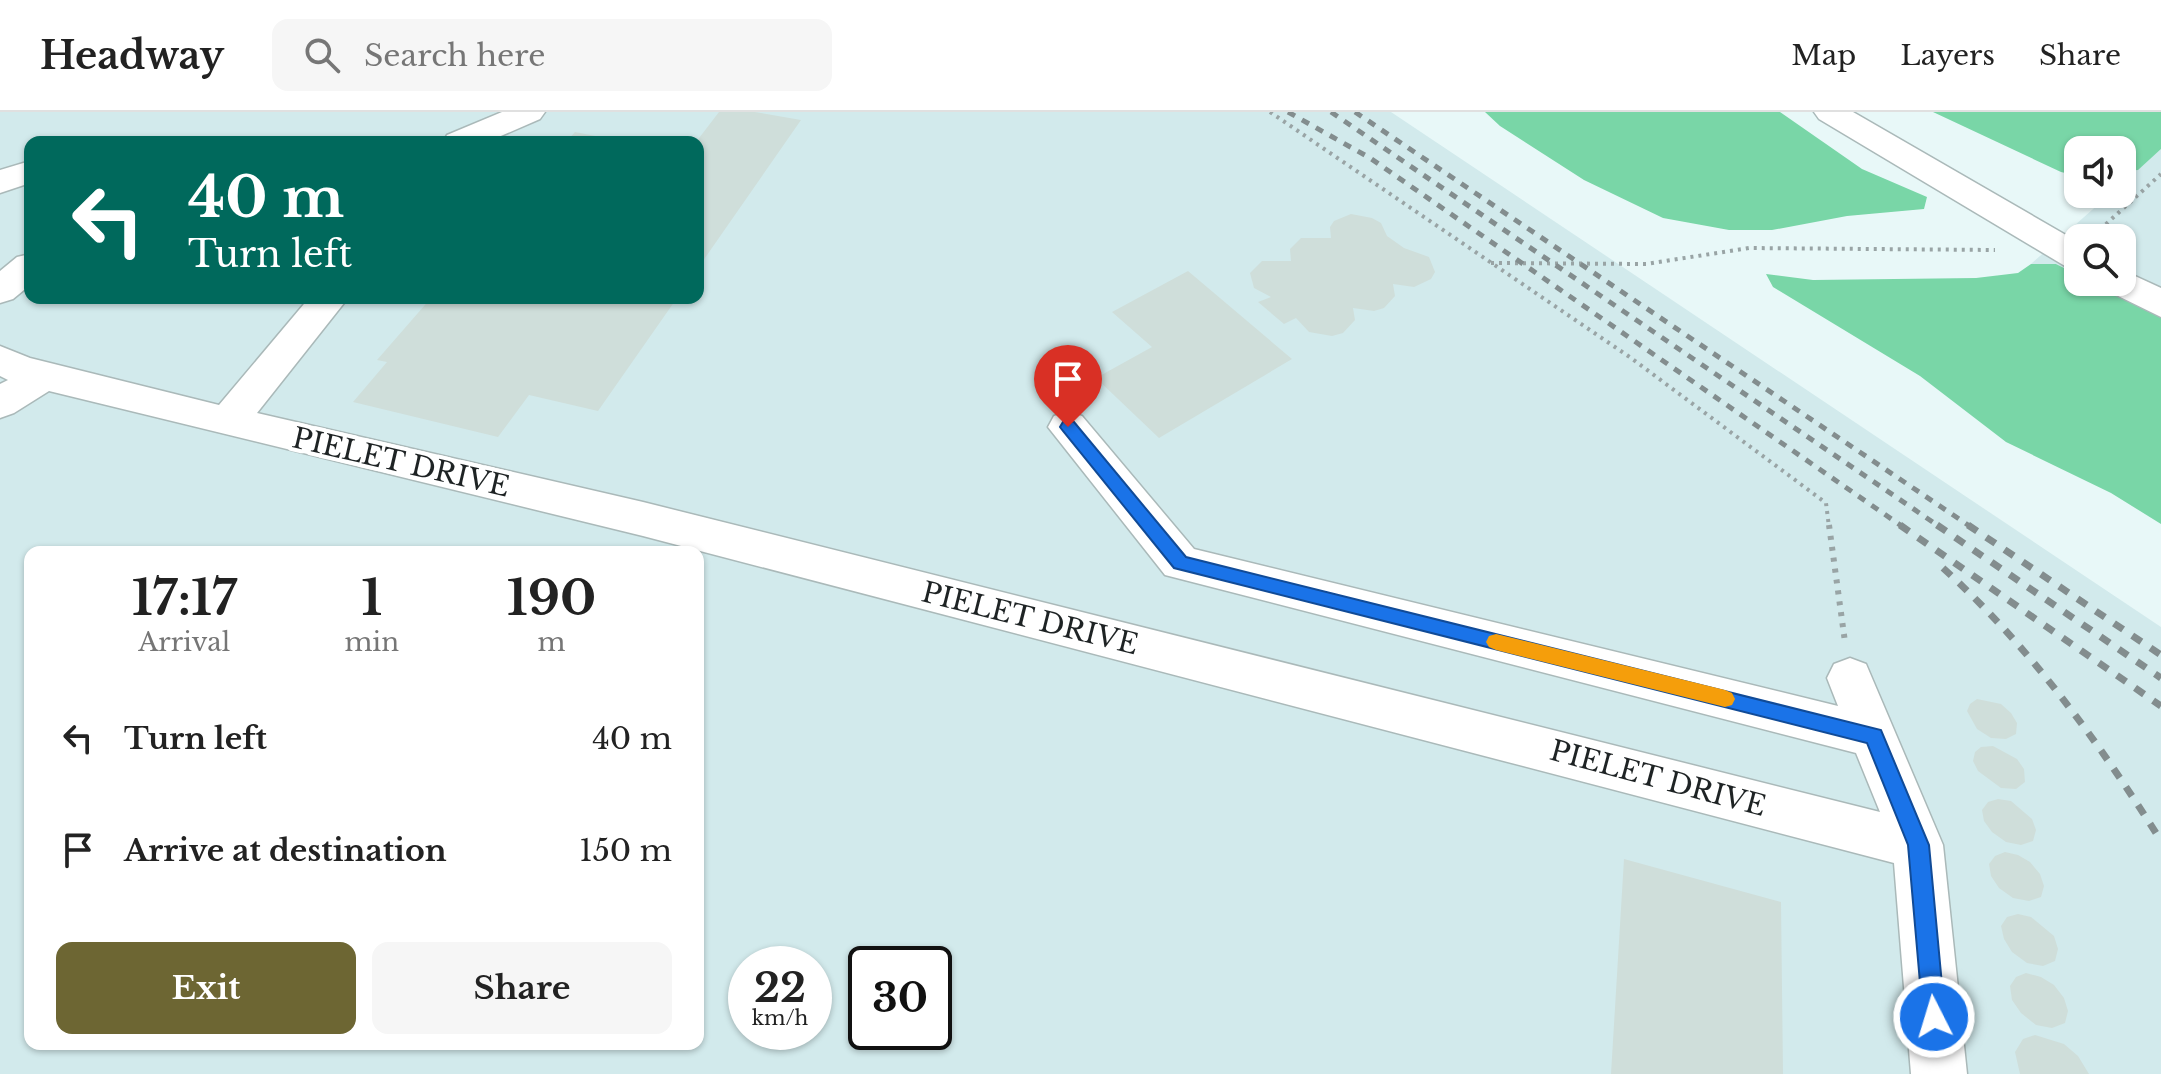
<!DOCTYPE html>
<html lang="en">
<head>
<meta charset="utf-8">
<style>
	:root { --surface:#fff; --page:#f6f6f6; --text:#222; --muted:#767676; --line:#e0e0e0; --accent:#6d6633 }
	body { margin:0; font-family:"Libre Baskerville",serif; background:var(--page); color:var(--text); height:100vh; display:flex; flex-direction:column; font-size:30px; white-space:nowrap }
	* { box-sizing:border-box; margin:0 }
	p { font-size:26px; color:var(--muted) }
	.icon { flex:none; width:44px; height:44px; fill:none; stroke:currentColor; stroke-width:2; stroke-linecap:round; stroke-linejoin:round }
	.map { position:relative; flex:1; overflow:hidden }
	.sheet { position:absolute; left:24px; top:434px; width:680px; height:504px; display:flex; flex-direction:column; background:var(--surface); border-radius:16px; box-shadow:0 2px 6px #0004 }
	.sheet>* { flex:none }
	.banner { position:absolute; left:24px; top:24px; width:680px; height:168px; border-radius:16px; box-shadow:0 2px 6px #0004; background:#00695c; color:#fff; overflow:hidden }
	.fabs { position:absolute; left:2064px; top:24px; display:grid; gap:16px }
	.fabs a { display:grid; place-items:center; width:72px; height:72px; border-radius:16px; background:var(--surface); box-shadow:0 2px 6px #0004; font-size:40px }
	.speed { position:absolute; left:728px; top:834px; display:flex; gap:16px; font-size:40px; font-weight:700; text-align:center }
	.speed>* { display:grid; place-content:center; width:104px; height:104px; border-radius:50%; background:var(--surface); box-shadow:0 2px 6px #0004; line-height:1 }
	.speed small { font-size:20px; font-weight:400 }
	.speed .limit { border:4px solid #111; border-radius:12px; background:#fff; color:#111 }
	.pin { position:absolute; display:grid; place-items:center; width:68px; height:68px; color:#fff; margin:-82px -34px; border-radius:50% 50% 50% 0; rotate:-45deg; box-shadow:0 0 8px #0007 }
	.pin .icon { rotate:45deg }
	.me { position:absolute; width:88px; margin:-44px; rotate:355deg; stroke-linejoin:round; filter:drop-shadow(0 0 6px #0008) }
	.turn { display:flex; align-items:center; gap:28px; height:168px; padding:0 32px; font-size:36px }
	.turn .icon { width:104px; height:104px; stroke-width:2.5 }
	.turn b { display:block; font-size:56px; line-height:68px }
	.eta { display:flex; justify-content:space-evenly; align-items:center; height:136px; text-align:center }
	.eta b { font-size:48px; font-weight:700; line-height:56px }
	.action { display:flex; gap:16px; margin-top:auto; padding:16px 32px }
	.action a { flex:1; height:92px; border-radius:16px; background:var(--accent); color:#fff; font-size:32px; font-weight:700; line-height:92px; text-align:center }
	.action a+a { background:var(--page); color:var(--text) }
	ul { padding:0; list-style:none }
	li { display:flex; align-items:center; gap:24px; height:112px; padding:0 32px }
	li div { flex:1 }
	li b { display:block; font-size:30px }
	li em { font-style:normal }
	header { display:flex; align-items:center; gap:48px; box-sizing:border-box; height:112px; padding:0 40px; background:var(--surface); border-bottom:2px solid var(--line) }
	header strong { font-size:38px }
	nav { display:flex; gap:44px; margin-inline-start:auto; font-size:28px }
	.search { width:560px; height:72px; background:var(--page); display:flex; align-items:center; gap:20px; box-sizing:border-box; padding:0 28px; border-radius:16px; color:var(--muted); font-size:30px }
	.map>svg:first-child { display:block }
</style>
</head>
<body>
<header>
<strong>Headway</strong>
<div class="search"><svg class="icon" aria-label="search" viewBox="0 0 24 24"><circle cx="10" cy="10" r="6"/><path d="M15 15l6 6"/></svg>Search here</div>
<nav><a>Map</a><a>Layers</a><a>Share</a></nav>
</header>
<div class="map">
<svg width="2161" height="962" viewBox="0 0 2161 962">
	<rect width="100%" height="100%" fill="#e8f8f8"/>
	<path fill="#d2eaec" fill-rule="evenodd" d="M 0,0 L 1391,0 L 2161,515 L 2161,962 L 0,962 ZM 30,30 L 698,30 L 698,186 L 30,186 ZM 30,440 L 698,440 L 698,932 L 30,932 ZM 746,852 L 814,852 L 814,920 L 746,920 ZM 866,852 L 934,852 L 934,920 L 866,920 Z
		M 2161,37 L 2161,202 L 2093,170 L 2122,170 L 2122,126 L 2078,126 L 2078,163 L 2056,152 L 2031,152 L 2110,82 L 2122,82 L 2122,71 Z"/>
	<path fill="#79d6a7" d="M 1485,0 L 1780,0 L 1862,57 L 1927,85 L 1924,97 L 1847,104 L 1772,118 L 1729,118 L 1663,106 L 1584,68 L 1500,14 Z
		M 1933,0 L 2161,0 L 2161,37 L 2138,58 L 2122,60 L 2122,38 L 2078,38 L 2078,64 L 2061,60 Z
		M 2031,152 L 2056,152 L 2078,163 L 2078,170 L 2093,170 L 2161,202 L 2161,412 L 2111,381 L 2006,330 L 1920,264 L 1773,175 L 1766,162 L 1813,168 L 1976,166 L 2018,161 Z"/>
	<path fill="#cfdeda" d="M 719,0 L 755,0 L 801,8 L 698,156 L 696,30 Z
		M 575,20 L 620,29 L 620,30 L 566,30 Z
		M 1351,102 L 1372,106 L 1381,111 L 1387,124 L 1404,136 L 1429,145 L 1435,160 L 1431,167 L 1414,175 L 1393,172 L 1395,184 L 1384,196 L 1374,199 L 1353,196 L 1355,208 L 1343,221 L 1332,224 L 1309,220 L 1296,206 L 1284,212 L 1258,190 L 1271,185 L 1254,176 L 1250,161 L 1262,149 L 1291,149 L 1290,137 L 1301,126 L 1331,126 L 1330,115 L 1334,109 Z
		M 1188,159 L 1292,247 L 1159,326 L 1096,266 L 1152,235 L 1112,200 Z
		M 431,186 L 677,186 L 598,299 L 529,283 L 498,325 L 353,290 L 387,250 L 377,248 Z
		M 1977,587 L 2001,592 L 2011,601 L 2017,611 L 2016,622 L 2006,627 L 1991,626 L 1977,617 L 1967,599 L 1970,592 Z
		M 1993,634 L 2017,647 L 2024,657 L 2025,670 L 2016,677 L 2001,676 L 1978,659 L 1973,649 L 1975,640 L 1981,635 Z
		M 1998,687 L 2011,689 L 2032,707 L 2036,718 L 2033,729 L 2021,733 L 2006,730 L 1992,720 L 1984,709 L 1982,698 L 1988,690 Z
		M 2005,740 L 2018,743 L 2030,750 L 2040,762 L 2044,774 L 2041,785 L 2029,789 L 2013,786 L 1999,776 L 1991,764 L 1989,752 L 1995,744 Z
		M 1624,747 L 1781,790 L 1783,962 L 1611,962 Z
		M 2018,802 L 2031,805 L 2054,824 L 2058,837 L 2055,849 L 2043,854 L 2027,851 L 2012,840 L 2004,827 L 2001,814 L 2007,805 Z
		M 2026,861 L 2041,865 L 2054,873 L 2064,886 L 2068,899 L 2065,911 L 2052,916 L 2036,913 L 2021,901 L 2012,888 L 2010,874 L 2016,865 Z
		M 2035,923 L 2064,932 L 2078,944 L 2089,962 L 2020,962 L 2015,940 L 2023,927 Z"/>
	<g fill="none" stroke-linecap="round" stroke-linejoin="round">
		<defs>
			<path id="minor" d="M 502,0 L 545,0 L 540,7 L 487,30 L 443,30 L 447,23 Z
				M 1814,0 L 1853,0 L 2078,130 L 2078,158 L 2065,154 L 1819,7 Z
				M 30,49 L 30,71 L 0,81 L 0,58 Z
				M 30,142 L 30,173 L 13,187 L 0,191 L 0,159 L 17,145 Z
				M 2122,158 L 2161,176 L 2161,205 L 2108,179 L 2103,170 L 2122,170 Z
				M 309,186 L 348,186 L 257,301 L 643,390 L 1880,700 L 1856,641 L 1165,463 L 1048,315 L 1054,304 L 1068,300 L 1082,304 L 1194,437 L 1838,594 L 1827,566 L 1834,552 L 1850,546 L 1866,552 L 1943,733 L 1967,962 L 1911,962 L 1894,751 L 643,424 L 49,279 L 14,301 L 0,306 L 0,272 L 8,268 L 0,264 L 0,234 L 30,246 L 219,293 Z"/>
		</defs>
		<use href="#minor" stroke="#aab9b9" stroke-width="3"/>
		<path stroke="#99a4a5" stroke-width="4" stroke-dasharray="3 5" stroke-linecap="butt" d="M 1270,0 L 1631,246 L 1826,391 L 1829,415
			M 2094,123 L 2161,62
			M 1491,151 L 1646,152 L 1749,136 L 1995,138"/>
		<path stroke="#99a4a5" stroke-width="6" stroke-dasharray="4 7" stroke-linecap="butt" d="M 1829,413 L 1845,530"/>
		<use href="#minor" fill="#fff" fill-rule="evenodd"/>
		<path stroke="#838d8e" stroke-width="5" stroke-dasharray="8 8" stroke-linecap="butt" d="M 1288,0 L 1370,46 L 1903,415
			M 1331,0 L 1940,415
			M 1355,0 L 1971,415"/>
		<path stroke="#838d8e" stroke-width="7" stroke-dasharray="11 11" stroke-linecap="butt" d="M 1900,413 L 2161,594
			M 1937,413 L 2161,566
			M 1968,413 L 2161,543
			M 1943,456 C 2031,536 2098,629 2161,729"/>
	</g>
	<path fill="#1a73e8" stroke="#114b97" stroke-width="2" d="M 1068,309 L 1074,310 L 1186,445 L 1881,618 L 1929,733 L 1945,905 L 1942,913 L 1934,916 L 1926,913 L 1923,905 L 1908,733 L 1867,631 L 1174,456 L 1063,319 L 1060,315 L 1063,310 Z"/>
	<path fill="#f59e0b" d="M 1496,522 L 1725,578 L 1732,581 L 1735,587 L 1732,593 L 1725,595 L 1496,538 L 1489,535 L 1486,530 L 1489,524 Z"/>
	<g text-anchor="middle" stroke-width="8" stroke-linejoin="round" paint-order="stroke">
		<g font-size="28" fill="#1e2324" stroke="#fff">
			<text transform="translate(401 350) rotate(13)" y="10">PIELET DRIVE</text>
			<text transform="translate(1030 506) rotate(14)" y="10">PIELET DRIVE</text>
			<text transform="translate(1658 666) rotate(15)" y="10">PIELET DRIVE</text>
		</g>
	</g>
</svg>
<div class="fabs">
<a><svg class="icon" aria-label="sound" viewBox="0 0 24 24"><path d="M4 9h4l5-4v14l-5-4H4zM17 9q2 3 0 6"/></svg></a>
<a><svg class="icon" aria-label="search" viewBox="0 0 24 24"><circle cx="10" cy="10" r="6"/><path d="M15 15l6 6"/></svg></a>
</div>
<div class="speed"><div>22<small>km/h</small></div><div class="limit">30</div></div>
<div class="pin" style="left:1068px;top:315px;background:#d93025"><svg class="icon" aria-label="arrive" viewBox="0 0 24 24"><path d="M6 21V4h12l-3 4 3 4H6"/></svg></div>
<svg class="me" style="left:1934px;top:905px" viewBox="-20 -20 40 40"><circle r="17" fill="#1a73e8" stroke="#fff" stroke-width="3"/><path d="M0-11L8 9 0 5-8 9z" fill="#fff"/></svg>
<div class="banner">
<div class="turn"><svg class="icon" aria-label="left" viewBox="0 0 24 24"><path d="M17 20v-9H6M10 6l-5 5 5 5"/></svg><div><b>40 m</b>Turn left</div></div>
</div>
<section class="sheet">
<div class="eta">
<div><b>17:17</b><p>Arrival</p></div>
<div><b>1</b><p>min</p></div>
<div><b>190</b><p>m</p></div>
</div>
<ul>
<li><svg class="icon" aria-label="left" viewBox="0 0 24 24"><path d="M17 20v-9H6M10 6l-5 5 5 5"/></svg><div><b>Turn left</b></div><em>40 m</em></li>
<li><svg class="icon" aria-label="arrive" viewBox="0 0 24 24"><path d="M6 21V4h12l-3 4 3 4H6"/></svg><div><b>Arrive at destination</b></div><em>150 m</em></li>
</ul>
<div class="action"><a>Exit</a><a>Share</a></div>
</section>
</div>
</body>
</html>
